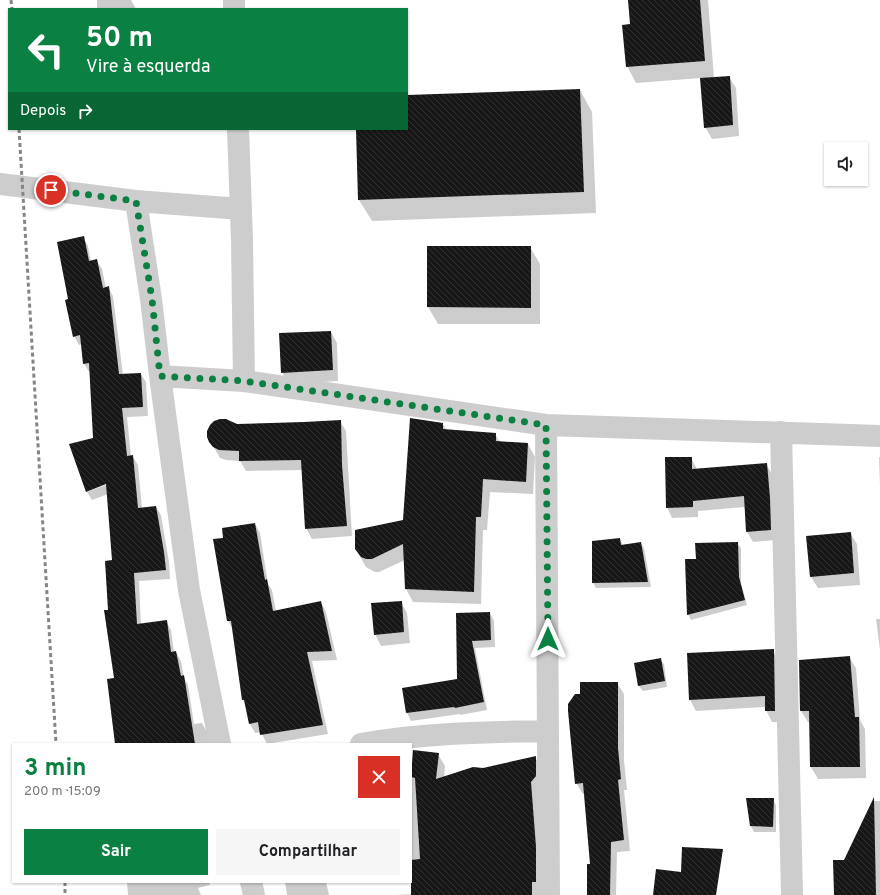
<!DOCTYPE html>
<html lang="pt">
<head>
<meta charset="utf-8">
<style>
	:root { --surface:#fff; --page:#f6f6f6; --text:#202124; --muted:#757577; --accent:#0b8043 }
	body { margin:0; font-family:Overpass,sans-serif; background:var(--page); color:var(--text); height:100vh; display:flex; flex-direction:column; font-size:15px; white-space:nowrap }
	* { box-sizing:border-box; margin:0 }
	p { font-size:13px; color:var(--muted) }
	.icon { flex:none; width:22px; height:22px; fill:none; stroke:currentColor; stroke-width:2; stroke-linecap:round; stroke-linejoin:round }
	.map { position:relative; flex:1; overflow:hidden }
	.side { position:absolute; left:12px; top:743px; width:400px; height:140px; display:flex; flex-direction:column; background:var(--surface); border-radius:0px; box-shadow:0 1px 3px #0004 }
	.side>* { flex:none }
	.top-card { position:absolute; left:8px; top:8px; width:400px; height:122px; border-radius:0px; box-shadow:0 1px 3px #0004; background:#0b8043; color:#fff; overflow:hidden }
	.controls { position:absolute; left:824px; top:142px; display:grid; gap:8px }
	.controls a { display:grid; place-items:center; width:44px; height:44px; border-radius:0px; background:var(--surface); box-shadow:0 1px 3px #0004; font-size:20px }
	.pin { position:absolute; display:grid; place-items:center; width:34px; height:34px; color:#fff; margin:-17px; border:2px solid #fff; border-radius:50%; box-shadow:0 1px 4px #0007 }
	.me { position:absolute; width:44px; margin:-22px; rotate:0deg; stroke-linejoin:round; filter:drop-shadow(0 0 3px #0008) }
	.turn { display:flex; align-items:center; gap:14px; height:84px; padding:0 12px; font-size:18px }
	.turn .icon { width:52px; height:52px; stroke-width:2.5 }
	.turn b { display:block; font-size:28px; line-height:34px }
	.then { display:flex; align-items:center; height:38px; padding:0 12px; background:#0003; gap:8px; font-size:15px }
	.round { display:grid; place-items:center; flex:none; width:42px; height:42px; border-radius:0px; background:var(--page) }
	.summary { display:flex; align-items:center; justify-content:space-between; height:68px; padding:0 12px }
	h1 { font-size:24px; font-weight:700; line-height:30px; color:var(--accent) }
	.action { display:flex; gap:8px; margin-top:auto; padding:8px 12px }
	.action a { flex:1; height:46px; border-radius:0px; background:var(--accent); color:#fff; font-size:16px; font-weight:700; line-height:46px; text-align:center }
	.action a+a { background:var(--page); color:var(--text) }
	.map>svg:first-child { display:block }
</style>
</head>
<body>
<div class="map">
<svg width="880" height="895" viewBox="0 0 880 895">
	<defs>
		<pattern id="building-back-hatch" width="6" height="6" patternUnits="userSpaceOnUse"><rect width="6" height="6" fill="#171717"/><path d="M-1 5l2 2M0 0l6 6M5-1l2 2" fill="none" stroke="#303030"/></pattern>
	</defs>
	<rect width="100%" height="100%" fill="#fff"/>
	<path fill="#0003" d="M 97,0 L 131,0 L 136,9 L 97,9 Z
		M 629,0 L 708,0 L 714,78 L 729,77 L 736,88 L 739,136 L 712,139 L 705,127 L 701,78 L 636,83 L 627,66 L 631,25 Z
		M 580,90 L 592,112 L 596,213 L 372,221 L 359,200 L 357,129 L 407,129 L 407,105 Z
		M 83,237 L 88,246 L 91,262 L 97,261 L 102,269 L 106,288 L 108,287 L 113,296 L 123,375 L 141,374 L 146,382 L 148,416 L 127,417 L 131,457 L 133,457 L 138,465 L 142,509 L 156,507 L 161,515 L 169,562 L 170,579 L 139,581 L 141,625 L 166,621 L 171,630 L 174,652 L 176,652 L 181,661 L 184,678 L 188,685 L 194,724 L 202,723 L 207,732 L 209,744 L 116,744 L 115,679 L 109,611 L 113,561 L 108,494 L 92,500 L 87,492 L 111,483 L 94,439 L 91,372 L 90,373 L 84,364 L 82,344 L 79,345 L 74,336 L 70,300 Z
		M 428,247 L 530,247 L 540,264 L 540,324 L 438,324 L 428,307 Z
		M 331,332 L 337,343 L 338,381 L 288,384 L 282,372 Z
		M 340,421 L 346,431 L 352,536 L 312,539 L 306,528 L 303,470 L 246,471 L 240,461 L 226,460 L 220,458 L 208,437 L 237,425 Z
		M 443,424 L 447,431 L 495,434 L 500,442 L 528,444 L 535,457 L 533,494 L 490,492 L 487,530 L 483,530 L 481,604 L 413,602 L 406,589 L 405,560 L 379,572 L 375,572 L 366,567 L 358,553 L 404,521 Z
		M 879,457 L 880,457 L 880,486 Z
		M 691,458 L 697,469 L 766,464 L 772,474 L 776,540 L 753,542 L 747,532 L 745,507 L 698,511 L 698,517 L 672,518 L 667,507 Z
		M 255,524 L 260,533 L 268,584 L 272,590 L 276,611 L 321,602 L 326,612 L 337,660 L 312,661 L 328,734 L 267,744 L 261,732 L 255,733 L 250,724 L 246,704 L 243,700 L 233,629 L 228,621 L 225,538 Z
		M 850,533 L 857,544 L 860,585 L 818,588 L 811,577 L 807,537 Z
		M 620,540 L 623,545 L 641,543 L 644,548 L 651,587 L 596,588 L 593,583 Z
		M 737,543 L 741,548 L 741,583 L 747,605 L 691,620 L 688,614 L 697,560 Z
		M 401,602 L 407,613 L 410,643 L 381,646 L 375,634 Z
		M 490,613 L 494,621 L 495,647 L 475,648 L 487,710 L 460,715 L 460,714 L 411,721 L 407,713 L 403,689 L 458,680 L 457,614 Z
		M 876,619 L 880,619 L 880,650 Z
		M 773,651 L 780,662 L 781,722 L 772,722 L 766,710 L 766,707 L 696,711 L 690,700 Z
		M 849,657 L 856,668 L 860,720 L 865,729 L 866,778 L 818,779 L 811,767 L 810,722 L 808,722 L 801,711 Z
		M 660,659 L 664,664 L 667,687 L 643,691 L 639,686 Z
		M 617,683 L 624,694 L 624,760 L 627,790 L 624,790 L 630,851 L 617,852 L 616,895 L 588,895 L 591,865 L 585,794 L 583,794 L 576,783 L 581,695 Z
		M 414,751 L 438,754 L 445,766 L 444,778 L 535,757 L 542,769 L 538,895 L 394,895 L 504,890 L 411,864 L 411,775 Z
		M 747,799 L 773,799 L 776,805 L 776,832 L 754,832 L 751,826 Z
		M 873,801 L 880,801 L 880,895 L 835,895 L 845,861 Z
		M 127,882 L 209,882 L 210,885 L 198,888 L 201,895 L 128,895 Z
		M 285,882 L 326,882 L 329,895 L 287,895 Z"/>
	<path fill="url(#building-back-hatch)" d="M 628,0 L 700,0 L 705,61 L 626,67 L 622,25 L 630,24 Z
		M 730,76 L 733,125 L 704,128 L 700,78 Z
		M 580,89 L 584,192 L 358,200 L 356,129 L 407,129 L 407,95 Z
		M 84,236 L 89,261 L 97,259 L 103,288 L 109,286 L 119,374 L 141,373 L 143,407 L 122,408 L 127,456 L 133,455 L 138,508 L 156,506 L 164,552 L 166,570 L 134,573 L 137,624 L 167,620 L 171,652 L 176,651 L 181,676 L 184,675 L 195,744 L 115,744 L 107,679 L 114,678 L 104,610 L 108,610 L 105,561 L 112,560 L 106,484 L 86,492 L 69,444 L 93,438 L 89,363 L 83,364 L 80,335 L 73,337 L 65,300 L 68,299 L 57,242 Z
		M 427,246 L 531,246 L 531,308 L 427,307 Z
		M 331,331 L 333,370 L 281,373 L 279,333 Z
		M 410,418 L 443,423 L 443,429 L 496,433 L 496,441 L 528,443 L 526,482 L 483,479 L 481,517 L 476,517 L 474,592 L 405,589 L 403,544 L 372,559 L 366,559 L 361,557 L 355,549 L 355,530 L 403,520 Z
		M 220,419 L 226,419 L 237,424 L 304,422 L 341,420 L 342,465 L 347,526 L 305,529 L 301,460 L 239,461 L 239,451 L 219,450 L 213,447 L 209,442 L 207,437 L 207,431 L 210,425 L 214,421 Z
		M 665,457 L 692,457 L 692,469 L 767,463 L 770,498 L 771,530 L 746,532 L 744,496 L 693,501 L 693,507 L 666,508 Z
		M 255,523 L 265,580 L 267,579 L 273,611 L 321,601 L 332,651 L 307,652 L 323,725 L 260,735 L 258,722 L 249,724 L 244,700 L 242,700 L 231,621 L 227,621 L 213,539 L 223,538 L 222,528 Z
		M 851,532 L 854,573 L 810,577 L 806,536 Z
		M 620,538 L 621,545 L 641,542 L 648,582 L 592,583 L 592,541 Z
		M 738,542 L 739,577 L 745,600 L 687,615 L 685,559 L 696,559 L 695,543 Z
		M 402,601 L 404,632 L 374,635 L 371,603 Z
		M 490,612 L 491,640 L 472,641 L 484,702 L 455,708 L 454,707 L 406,713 L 402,688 L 457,679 L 456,613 Z
		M 774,649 L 775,711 L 765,711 L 765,696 L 689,700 L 687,653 Z
		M 850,656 L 855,717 L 859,717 L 860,767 L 810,767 L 809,711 L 800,711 L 799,660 Z
		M 661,658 L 665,681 L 638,686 L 634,663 Z
		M 580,682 L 618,682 L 618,748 L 621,779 L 618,780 L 624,840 L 611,842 L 610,895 L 587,895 L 587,864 L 590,864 L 583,783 L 575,784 L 568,711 L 568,704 L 575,694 L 580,694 Z
		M 413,750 L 439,753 L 436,779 L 473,767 L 483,768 L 536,756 L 536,776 L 531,782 L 536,847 L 536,882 L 532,882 L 532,895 L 411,895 L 411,860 L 420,859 L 415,778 L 411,777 Z
		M 874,797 L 876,895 L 834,895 L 833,860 L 844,860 Z
		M 746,798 L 774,798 L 773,827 L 750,826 Z
		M 682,847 L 723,849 L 716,895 L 653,895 L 656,869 L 681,872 Z"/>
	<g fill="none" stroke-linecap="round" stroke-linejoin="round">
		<path stroke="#cdcdcd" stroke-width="22" d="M 234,0 L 234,9
			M 238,129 L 242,240 L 244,381
			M 0,184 L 136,201 L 241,209
			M 136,201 L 151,299 L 160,376 L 189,590 L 220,744
			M 160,376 L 244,381 L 546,425 L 880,436
			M 546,425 L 549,895
			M 781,432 L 792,895
			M 361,744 C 423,733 485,732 548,731
			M 251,882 L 254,895"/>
		<path stroke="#858585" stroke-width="3" stroke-dasharray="4 3" stroke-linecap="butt" d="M 11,0 L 12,9
			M 19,129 L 56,744
			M 65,882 L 65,895"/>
	</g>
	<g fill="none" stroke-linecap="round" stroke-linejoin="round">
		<path stroke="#0b8043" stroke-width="7" stroke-dasharray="0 12.6" d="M 51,190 L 136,201 L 152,299 L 160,376 L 244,381 L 546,425 L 548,639"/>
	</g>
</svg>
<div class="controls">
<a><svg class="icon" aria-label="sound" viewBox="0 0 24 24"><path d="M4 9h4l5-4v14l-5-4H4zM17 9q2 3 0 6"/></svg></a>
</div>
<div class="pin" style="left:51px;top:190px;background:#d93025"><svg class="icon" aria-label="arrive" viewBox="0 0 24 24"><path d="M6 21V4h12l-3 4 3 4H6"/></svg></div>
<svg class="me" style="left:548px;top:639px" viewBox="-20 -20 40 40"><path d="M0-17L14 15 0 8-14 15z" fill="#0b8043" stroke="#fff" stroke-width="4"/></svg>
<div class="top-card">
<div class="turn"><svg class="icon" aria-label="left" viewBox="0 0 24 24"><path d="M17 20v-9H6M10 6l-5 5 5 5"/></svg><div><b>50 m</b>Vire à esquerda</div></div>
<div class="then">Depois<svg class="icon" aria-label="right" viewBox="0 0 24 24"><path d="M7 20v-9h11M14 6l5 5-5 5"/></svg></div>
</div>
<section class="side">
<div class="summary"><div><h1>3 min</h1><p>200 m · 15:09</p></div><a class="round" style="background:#d93025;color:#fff"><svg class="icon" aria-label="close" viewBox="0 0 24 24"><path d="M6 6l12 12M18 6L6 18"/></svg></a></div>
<div class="action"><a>Sair</a><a>Compartilhar</a></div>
</section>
</div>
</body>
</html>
